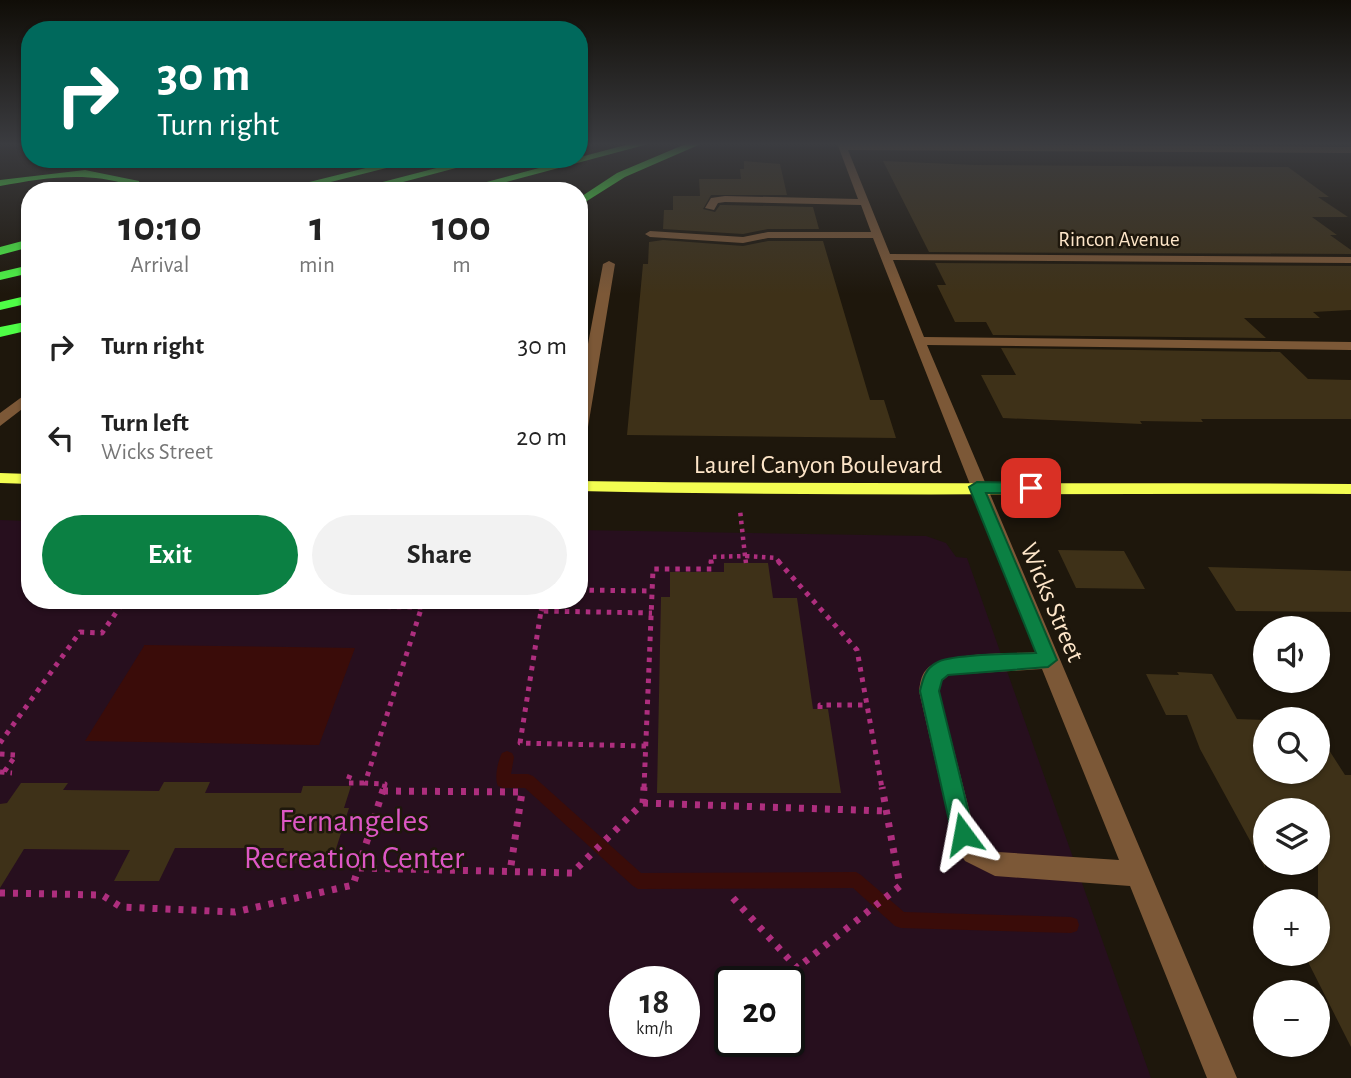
<!DOCTYPE html>
<html lang="en">
<head>
<meta charset="utf-8">
<style>
	:root { --surface:#fff; --page:#f2f2f2; --text:#222; --muted:#767676; --accent:#0b8043 }
	body { margin:0; font-family:"Alegreya Sans",sans-serif; background:var(--page); color:var(--text); height:100vh; display:flex; flex-direction:column; font-size:26px; white-space:nowrap }
	* { box-sizing:border-box; margin:0 }
	p { font-size:23px; color:var(--muted) }
	.icon { flex:none; width:38px; height:38px; fill:none; stroke:currentColor; stroke-width:2; stroke-linecap:round; stroke-linejoin:round }
	.map { position:relative; flex:1; overflow:hidden }
	.panel { position:absolute; left:21px; top:182px; width:567px; height:427px; display:flex; flex-direction:column; background:var(--surface); border-radius:28px; box-shadow:0 2px 5px #0004 }
	.panel>* { flex:none }
	.hud { position:absolute; left:21px; top:21px; width:567px; height:147px; border-radius:28px; box-shadow:0 2px 5px #0004; background:#00695c; color:#fff; overflow:hidden }
	.tools { position:absolute; left:1253px; top:616px; display:grid; gap:14px }
	.tools a { display:grid; place-items:center; width:77px; height:77px; border-radius:50%; background:var(--surface); box-shadow:0 2px 5px #0004; font-size:35px }
	.speed { position:absolute; left:609px; top:966px; display:flex; gap:14px; font-size:35px; font-weight:700; text-align:center }
	.speed>* { display:grid; place-content:center; width:91px; height:91px; border-radius:50%; background:var(--surface); box-shadow:0 2px 5px #0004; line-height:1 }
	.speed small { font-size:18px; font-weight:400 }
	.speed .limit { border:4px solid #111; border-radius:10px; background:#fff; color:#111 }
	.pin { position:absolute; display:grid; place-items:center; width:60px; height:60px; color:#fff; margin:-30px; border-radius:14px; box-shadow:0 4px 10px #0006 }
	.me { position:absolute; width:77px; margin:-38px; rotate:347deg; stroke-linejoin:round; filter:drop-shadow(0 0 5px #0008) }
	.turn { display:flex; align-items:center; gap:24px; height:147px; padding:0 21px; font-size:32px }
	.turn .icon { width:91px; height:91px; stroke-width:2.5 }
	.turn b { display:block; font-size:49px; line-height:60px }
	.eta { display:flex; justify-content:space-evenly; align-items:center; height:119px; text-align:center }
	.eta b { font-size:42px; font-weight:700; line-height:49px }
	.button { display:flex; gap:14px; margin-top:auto; padding:14px 21px }
	.button a { flex:1; height:80px; border-radius:42px; background:var(--accent); color:#fff; font-size:28px; font-weight:700; line-height:80px; text-align:center }
	.button a+a { background:var(--page); color:var(--text) }
	ul { padding:0; list-style:none }
	li { display:flex; align-items:center; gap:21px; height:91px; padding:0 21px }
	li div { flex:1 }
	li b { display:block; font-size:26px }
	li em { font-style:normal }
	.map>svg:first-child { display:block }
</style>
</head>
<body>
<div class="map">
<svg width="1351" height="1078" viewBox="0 0 1351 1078">
	<rect width="100%" height="100%" fill="#1e170c"/>
	<path fill="#270f1e" fill-rule="evenodd" d="M 0,520 L 30,521 L 30,600 L 579,600 L 579,530 L 926,536 L 946,543 L 956,557 L 967,558 L 1151,1078 L 0,1078 ZM 625,982 L 684,982 L 684,1041 L 625,1041 ZM 730,982 L 789,982 L 789,1041 L 730,1041 Z"/>
	<path fill="#3a0c09" d="M 144,646 L 144,645 L 355,648 L 319,745 L 85,741 Z"/>
	<g fill="none" stroke-linecap="round" stroke-linejoin="round">
		<path fill="#3a0c09" fill-rule="evenodd" d="M 507,751 L 512,753 L 514,757 L 511,774 L 528,774 L 533,776 L 641,873 L 856,872 L 861,875 L 904,912 L 1071,917 L 1077,919 L 1079,925 L 1077,931 L 1071,933 L 901,928 L 895,926 L 853,888 L 638,889 L 633,886 L 525,788 L 503,788 L 498,786 C 494,777 498,761 502,753 Z"/>
	</g>
	<path fill="#3e3118" d="M 744,161 L 780,164 L 787,195 L 711,195 L 703,209 L 715,212 L 720,205 L 725,205 L 813,207 L 819,229 L 768,229 L 743,234 L 663,229 L 664,210 L 673,210 L 673,196 L 700,196 L 699,179 L 741,179 L 740,169 L 744,169 Z
		M 883,161 L 975,165 L 1288,167 L 1329,197 L 1318,197 L 1348,217 L 1312,217 L 1337,235 L 1330,235 L 1351,250 L 1351,254 L 929,252 Z
		M 663,240 L 743,246 L 768,241 L 823,241 L 870,400 L 884,400 L 896,438 L 627,435 L 643,264 L 648,264 L 649,242 Z
		M 935,263 L 1351,266 L 1351,310 L 1313,312 L 1320,318 L 1244,318 L 1266,338 L 993,335 L 986,322 L 955,322 L 937,285 L 946,285 Z
		M 1001,348 L 1280,352 L 1308,379 L 1351,380 L 1351,419 L 1201,419 L 1203,422 L 1140,421 L 1142,424 L 1003,418 L 981,375 L 1016,375 Z
		M 1058,550 L 1124,551 L 1145,589 L 1076,588 Z
		M 724,563 L 768,563 L 773,598 L 797,598 L 813,709 L 828,709 L 841,793 L 657,793 L 661,597 L 670,597 L 670,572 L 724,572 Z
		M 1208,567 L 1351,571 L 1351,612 L 1236,611 Z
		M 1177,672 L 1212,674 L 1237,719 L 1265,720 L 1265,772 L 1318,773 L 1318,733 L 1345,775 L 1351,775 L 1351,1047 L 1304,954 L 1318,954 L 1318,810 L 1265,810 L 1265,868 L 1200,749 L 1187,715 L 1166,715 L 1146,674 L 1179,675 Z
		M 164,782 L 210,782 L 205,793 L 301,793 L 303,786 L 351,786 L 344,808 L 349,808 L 335,852 L 330,852 L 326,864 L 279,863 L 284,848 L 175,848 L 159,881 L 114,881 L 130,850 L 24,849 L 0,888 L 0,804 L 7,803 L 21,783 L 68,783 L 63,790 L 159,791 Z"/>
	<g fill="none" stroke-linecap="round" stroke-linejoin="round">
		<path stroke="#ae2e7e" stroke-width="4.5" stroke-dasharray="3.5 4.5" stroke-linecap="butt" d="M 711,563 L 711,557 L 745,556 L 740,510
			M 746,563 L 745,556 L 776,558 L 780,563"/>
		<path stroke="#ae2e7e" stroke-width="5" stroke-dasharray="4.5 6" stroke-linecap="butt" d="M 778,561 L 857,650 L 882,788
			M 579,590 L 652,591
			M 333,600 L 330,606 L 423,607
			M 541,611 L 544,600
			M 820,709 L 820,705 L 867,705
			M 0,743 L 80,632 L 102,633 L 122,604 L 227,604 L 229,600
			M 646,746 L 520,743 L 541,611 L 652,613
			M 0,754 L 16,755 L 4,772
			M 0,772 L 12,773
			M 350,775 L 347,783 L 365,783
			M 384,788 L 385,784 L 365,783 L 424,600
			M 644,788 L 653,569 L 712,569 L 711,561"/>
		<path stroke="#ae2e7e" stroke-width="7" stroke-dasharray="5 8" stroke-linecap="butt" d="M 383,791 L 522,792 L 510,872
			M 643,803 L 886,811
			M 359,868 L 572,873 L 643,803 L 644,787
			M 0,893 L 102,895 L 121,907 L 235,912 L 353,885 L 384,787
			M 733,898 L 797,968 L 900,886 L 882,787"/>
		<path fill="#7c5837" fill-rule="evenodd" d="M 837,143 L 1351,147 L 1351,153 L 848,150 L 890,254 L 1351,257 L 1351,263 L 893,260 L 924,337 L 1351,342 L 1351,350 L 927,345 L 1237,1078 L 1207,1078 L 1130,886 L 995,876 L 965,861 L 954,843 L 919,691 C 920,684 921,675 926,670 C 941,651 1011,654 1036,652 L 873,238 L 768,238 L 743,243 L 650,237 L 645,234 L 650,231 L 743,237 L 768,232 L 871,232 L 861,205 L 725,202 L 718,203 L 714,210 L 705,208 L 711,198 L 725,196 L 858,199 ZM 1042,669 L 1119,860 L 998,852 L 983,843 L 974,829 L 939,691 L 942,681 L 949,675 Z
			M 609,261 L 615,264 L 587,433 L 579,438 L 579,392 L 603,264 Z
			M 30,391 L 30,403 L 0,426 L 0,413 Z"/>
		<path fill="#f3fd51" fill-rule="evenodd" d="M 0,473 L 30,474 L 30,484 L 0,483 Z
			M 579,481 C 836,485 1094,482 1351,484 L 1351,494 C 1094,493 836,497 579,491 Z"/>
		<path fill="#4efd46" fill-rule="evenodd" d="M 633,143 L 652,143 L 473,191 L 453,191 Z
			M 688,143 L 703,143 L 625,177 L 579,206 L 579,198 L 617,173 Z
			M 402,159 L 422,159 L 295,191 L 273,191 Z
			M 471,159 L 490,159 L 369,191 L 348,191 Z
			M 85,170 L 139,181 L 141,191 L 129,191 L 129,185 C 86,171 44,178 0,186 L 0,180 Z
			M 30,239 L 30,247 L 0,255 L 0,247 Z
			M 30,265 L 30,273 L 0,280 L 0,272 Z
			M 30,295 L 30,303 L 0,310 L 0,302 Z
			M 30,321 L 30,330 L 0,337 L 0,327 Z"/>
	</g>
	<linearGradient id="sky" x2="0" y2="1"><stop stop-color="#100d07"/><stop offset="0.49" stop-color="#3b3c40"/><stop offset="1" stop-color="#3b3c40" stop-opacity="0"/></linearGradient>
	<rect width="1351" height="294" fill="url(#sky)"/>
	<path fill="#0b8043" stroke="#07532c" stroke-width="2" d="M 977,482 L 1031,483 L 1038,488 L 1031,493 L 986,493 L 1057,660 L 1048,667 L 948,675 L 942,680 L 939,691 L 974,834 L 971,842 L 963,845 L 956,842 L 952,834 L 920,691 C 923,679 925,669 936,663 C 949,654 1017,654 1036,653 L 969,487 Z"/>
	<g text-anchor="middle" stroke-width="5" stroke-linejoin="round" paint-order="stroke">
		<g font-size="21" fill="#fee6c9" stroke="#1e170c">
			<text x="1119" y="246">Rincon Avenue</text>
		</g>
		<g font-size="26" fill="#fee6c9" stroke="#1e170c">
			<text x="818" y="473">Laurel Canyon Boulevard</text>
			<text transform="translate(1053 602) rotate(67)" y="9">Wicks Street</text>
		</g>
		<g font-size="32" fill="#dd57c4" stroke="#1e170c">
			<text x="354" y="831">Fernangeles<tspan x="354" dy="37">Recreation Center</tspan></text>
		</g>
	</g>
</svg>
<div class="tools">
<a><svg class="icon" aria-label="sound" viewBox="0 0 24 24"><path d="M4 9h4l5-4v14l-5-4H4zM17 9q2 3 0 6"/></svg></a>
<a><svg class="icon" aria-label="search" viewBox="0 0 24 24"><circle cx="10" cy="10" r="6"/><path d="M15 15l6 6"/></svg></a>
<a><svg class="icon" aria-label="layers" viewBox="0 0 24 24"><path d="M12 4l9 5-9 5-9-5zM3 14l9 5 9-5"/></svg></a>
<a>+</a>
<a>−</a>
</div>
<div class="speed"><div>18<small>km/h</small></div><div class="limit">20</div></div>
<div class="pin" style="left:1031px;top:488px;background:#d93025"><svg class="icon" aria-label="arrive" viewBox="0 0 24 24"><path d="M6 21V4h12l-3 4 3 4H6"/></svg></div>
<svg class="me" style="left:963px;top:834px" viewBox="-20 -20 40 40"><path d="M0-17L14 15 0 8-14 15z" fill="#0b8043" stroke="#fff" stroke-width="4"/></svg>
<div class="hud">
<div class="turn"><svg class="icon" aria-label="right" viewBox="0 0 24 24"><path d="M7 20v-9h11M14 6l5 5-5 5"/></svg><div><b>30 m</b>Turn right</div></div>
</div>
<section class="panel">
<div class="eta">
<div><b>10:10</b><p>Arrival</p></div>
<div><b>1</b><p>min</p></div>
<div><b>100</b><p>m</p></div>
</div>
<ul>
<li><svg class="icon" aria-label="right" viewBox="0 0 24 24"><path d="M7 20v-9h11M14 6l5 5-5 5"/></svg><div><b>Turn right</b></div><em>30 m</em></li>
<li><svg class="icon" aria-label="left" viewBox="0 0 24 24"><path d="M17 20v-9H6M10 6l-5 5 5 5"/></svg><div><b>Turn left</b><p>Wicks Street</p></div><em>20 m</em></li>
</ul>
<div class="button"><a>Exit</a><a>Share</a></div>
</section>
</div>
</body>
</html>
